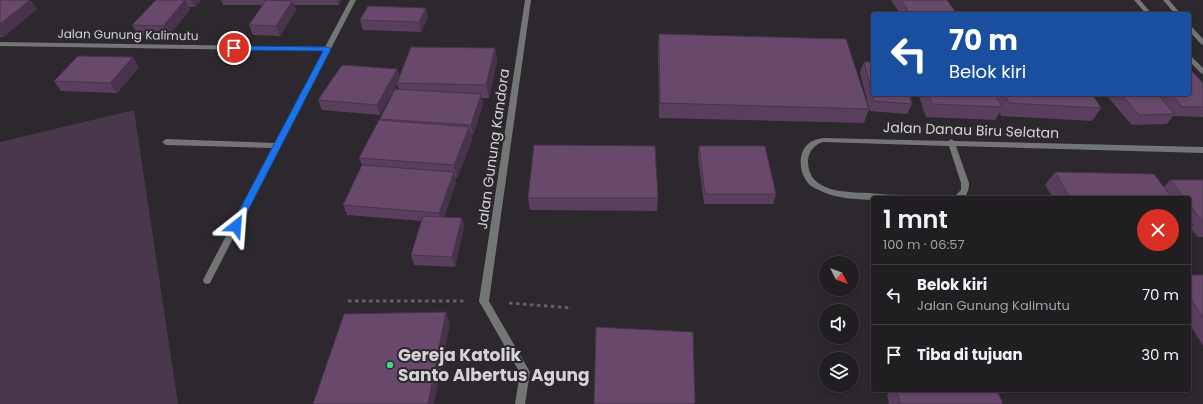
<!DOCTYPE html>
<html lang="id">
<head>
<meta charset="utf-8">
<style>
	:root { --surface:#211e22; --page:#2d2b2f; --text:#f1f3f6; --muted:#a2a2a5; --line:#3e3c40 }
	body { margin:0; font-family:Poppins,sans-serif; background:var(--page); color:var(--text); height:100vh; display:flex; flex-direction:column; font-size:15px; white-space:nowrap }
	* { box-sizing:border-box; margin:0 }
	p { font-size:13px; color:var(--muted) }
	.icon { flex:none; width:22px; height:22px; fill:none; stroke:currentColor; stroke-width:2; stroke-linecap:round; stroke-linejoin:round }
	.map { position:relative; flex:1; overflow:hidden }
	.side { position:absolute; left:871px; top:196px; width:320px; height:196px; display:flex; flex-direction:column; background:var(--surface); border-radius:4px; box-shadow:0 2px 6px #0003,0 0 0 1px var(--line) }
	.side>* { flex:none }
	.guide { position:absolute; left:871px; top:12px; width:320px; height:84px; border-radius:4px; box-shadow:0 2px 6px #0003,0 0 0 1px var(--line); background:#1a4fa0; color:#fff; overflow:hidden }
	.needle { width:26px; rotate:132deg }
	.controls { position:absolute; left:819px; top:256px; display:grid; gap:8px }
	.controls a { display:grid; place-items:center; width:40px; height:40px; border-radius:50%; background:var(--surface); box-shadow:0 2px 6px #0003,0 0 0 1px var(--line); font-size:20px }
	.pin { position:absolute; display:grid; place-items:center; width:34px; height:34px; color:#fff; margin:-17px; border:2px solid #fff; border-radius:50%; box-shadow:0 1px 4px #0007 }
	.me { position:absolute; width:44px; margin:-22px; rotate:28deg; stroke-linejoin:round; filter:drop-shadow(0 0 3px #0008) }
	.turn { display:flex; align-items:center; gap:14px; height:84px; padding:0 12px; font-size:18px }
	.turn .icon { width:52px; height:52px; stroke-width:2.5 }
	.turn b { display:block; font-size:28px; line-height:34px }
	.round { display:grid; place-items:center; flex:none; width:42px; height:42px; border-radius:21px; background:var(--page) }
	.summary { display:flex; align-items:center; justify-content:space-between; height:68px; padding:0 12px }
	h1 { font-size:24px; font-weight:600; line-height:30px }
	ul { padding:0; list-style:none }
	li { display:flex; align-items:center; gap:12px; height:60px; padding:0 12px; border-top:1px solid var(--line) }
	li div { flex:1 }
	li b { display:block; font-size:15px }
	li em { font-style:normal }
	.map>svg:first-child { display:block }
</style>
</head>
<body>
<div class="map">
<svg width="1203" height="404" viewBox="0 0 1203 404">
	<rect width="100%" height="100%" fill="#2c282d"/>
	<path fill="#49374b" d="M 134,110 L 178,404 L 0,404 L 0,142 Z"/>
	<g fill="none" stroke-linecap="round" stroke-linejoin="round">
		<path stroke="#625f63" stroke-width="3" stroke-dasharray="3.5 3.5" stroke-linecap="butt" d="M 348,301 L 464,301
			M 509,303 L 572,308"/>
		<path fill="#737674" fill-rule="evenodd" d="M 484,297 L 487,298 L 530,372 L 525,404 L 515,404 L 520,373 L 479,301 L 481,298 Z"/>
		<path fill="#737674" fill-rule="evenodd" d="M 350,0 L 356,0 L 210,283 L 207,284 L 204,283 L 203,280 L 272,148 L 166,145 L 162,142 L 166,139 L 275,143 L 323,51 L 0,46 L 0,42 L 325,47 Z
			M 525,0 L 531,0 L 489,301 L 487,304 L 484,305 L 481,304 L 479,301 Z
			M 1134,0 L 1140,0 L 1152,14 L 1146,14 Z
			M 1163,0 L 1169,0 L 1181,14 L 1175,14 Z
			M 1189,25 L 1191,26 L 1203,39 L 1203,45 L 1201,44 L 1189,31 Z
			M 1189,55 L 1191,56 L 1203,68 L 1203,74 L 1201,73 L 1189,61 Z
			M 823,138 L 948,141 L 951,139 L 954,141 L 1203,147 L 1203,153 L 956,146 L 969,183 C 969,189 968,194 963,198 L 953,198 L 961,190 L 961,183 L 949,146 L 823,142 C 814,145 809,151 808,160 C 807,193 846,192 869,193 C 880,194 892,195 903,195 L 907,198 L 873,198 L 873,200 C 855,199 838,199 821,191 C 817,189 811,187 808,183 C 799,172 797,153 809,143 C 813,140 818,139 823,138 Z"/>
	</g>
	<path fill="#593f5d" d="M 0,0 L 30,0 L 37,9 L 3,37 L 0,37 Z
		M 156,0 L 201,0 L 195,7 L 189,7 L 190,10 L 168,36 L 138,35 L 132,25 Z
		M 221,0 L 341,0 L 339,5 L 294,5 L 296,10 L 280,36 L 253,35 L 249,25 L 263,5 L 223,5 Z
		M 891,0 L 947,0 L 957,14 L 900,14 Z
		M 426,8 L 428,18 L 421,32 L 363,30 L 360,20 Z
		M 659,34 L 869,108 L 860,72 L 864,62 L 912,104 L 907,114 L 870,111 L 869,109 L 864,123 L 659,118 L 658,49 Z
		M 495,48 L 497,61 L 489,98 L 482,98 L 483,104 L 473,135 L 471,134 L 472,140 L 457,178 L 455,178 L 456,182 L 444,217 L 462,218 L 464,227 L 455,267 L 414,265 L 411,255 L 422,221 L 347,215 L 343,205 L 362,165 L 359,158 L 380,120 L 380,119 L 399,89 L 397,84 L 380,115 L 322,110 L 318,100 L 397,69 L 400,77 Z
		M 139,67 L 117,93 L 61,91 L 54,81 Z
		M 1203,83 L 1203,117 L 1173,116 L 1167,124 L 1132,125 L 1105,94 L 1189,94 Z
		M 918,94 L 1092,94 L 1101,108 L 1092,121 L 1001,116 L 1000,112 L 995,120 L 926,117 Z
		M 699,146 L 776,194 L 773,204 L 704,204 L 698,156 Z
		M 1055,172 L 1164,187 L 1170,180 L 1203,180 L 1203,237 L 1198,237 L 1190,228 L 1189,230 L 1189,198 L 1053,198 L 1045,185 Z
		M 528,198 L 658,198 L 657,211 L 530,210 Z
		M 1189,275 L 1203,275 L 1203,346 L 1189,323 Z
		M 890,390 L 997,390 L 1003,404 L 889,404 L 887,395 Z"/>
	<path fill="#49334c" d="M 30,0 L 37,9 L 3,37 L 0,34 L 0,24 Z
		M 185,0 L 190,10 L 168,36 L 163,26 Z
		M 191,0 L 201,0 L 195,7 Z
		M 337,0 L 341,0 L 339,5 Z
		M 292,1 L 296,10 L 280,36 L 276,26 Z
		M 426,8 L 428,18 L 421,32 L 419,22 Z
		M 495,48 L 497,61 L 489,98 L 486,85 Z
		M 133,57 L 139,67 L 117,93 L 110,83 Z
		M 397,69 L 400,79 L 380,115 L 377,105 Z
		M 481,94 L 483,104 L 473,135 L 471,125 Z
		M 469,127 L 472,140 L 457,178 L 454,165 Z
		M 454,172 L 456,182 L 442,223 L 439,213 Z
		M 462,218 L 464,227 L 455,267 L 452,257 Z
		M 446,312 L 450,324 L 434,404 L 428,404 Z"/>
	<path fill="#68496c" stroke="#49334c" d="M 0,0 L 30,0 L 0,24 Z
		M 156,0 L 185,0 L 163,26 L 132,25 Z
		M 266,0 L 292,1 L 276,26 L 249,25 Z
		M 901,0 L 947,0 L 957,14 L 910,14 Z
		M 368,6 L 426,8 L 419,22 L 360,20 Z
		M 659,34 L 846,39 L 869,109 L 660,103 Z
		M 411,47 L 495,48 L 486,85 L 397,83 Z
		M 78,56 L 133,57 L 110,83 L 54,81 Z
		M 864,62 L 873,62 L 873,94 L 909,94 L 912,104 L 874,101 Z
		M 342,65 L 397,69 L 377,105 L 318,100 Z
		M 1189,68 L 1203,83 L 1203,107 L 1182,107 L 1171,94 L 1189,94 Z
		M 395,89 L 481,94 L 471,125 L 380,119 Z
		M 928,94 L 995,94 L 1002,107 L 932,104 Z
		M 1004,94 L 1092,94 L 1101,108 L 1009,103 Z
		M 1121,94 L 1157,94 L 1175,114 L 1139,115 Z
		M 379,120 L 469,127 L 454,165 L 359,158 Z
		M 534,145 L 655,146 L 658,198 L 528,198 Z
		M 699,146 L 765,146 L 776,194 L 705,194 Z
		M 362,165 L 454,172 L 439,213 L 343,205 Z
		M 1055,172 L 1154,174 L 1172,198 L 1070,198 Z
		M 1170,180 L 1203,180 L 1203,222 L 1189,204 L 1189,198 L 1184,198 Z
		M 423,216 L 462,218 L 452,257 L 411,255 Z
		M 1189,221 L 1193,226 L 1189,226 Z
		M 1189,275 L 1203,275 L 1203,318 L 1189,296 Z
		M 446,312 L 428,404 L 313,404 L 344,314 Z
		M 596,327 L 693,332 L 695,404 L 594,404 Z
		M 896,390 L 997,390 L 1003,404 L 901,404 Z"/>
	<path fill="#1a73e8" stroke="#114b97" d="M 231,46 L 328,47 L 331,49 L 240,226 L 236,230 L 231,226 L 323,51 L 234,50 L 230,48 Z"/>
	<circle fill="#42d77c" stroke="#2c282d" stroke-width="1.5" cx="390" cy="365" r="4"/>
	<g text-anchor="middle" stroke-width="4" stroke-linejoin="round" paint-order="stroke">
		<g font-size="12" fill="#d6d3d7" stroke="#2c282d">
			<text transform="translate(128 35) rotate(1)" y="4">Jalan Gunung Kalimutu</text>
		</g>
		<g font-size="14" fill="#d6d3d7" stroke="#2c282d">
			<text transform="translate(971 130) rotate(2)" y="5">Jalan Danau Biru Selatan</text>
			<text transform="translate(493 149) rotate(-82)" y="5">Jalan Gunung Kandora</text>
		</g>
		<g font-size="17" font-weight="bold" fill="#d6d3d7" stroke="#2c282d" text-anchor="start">
			<text x="398" y="361">Gereja Katolik<tspan x="398" dy="20">Santo Albertus Agung</tspan></text>
		</g>
	</g>
</svg>
<div class="controls">
<a><svg class="needle" viewBox="-14 -14 28 28"><path d="M0-13l5 13h-10z" fill="#e53935"/><path d="M0 13l5-13h-10z" fill="#a2a2a5"/></svg></a>
<a><svg class="icon" aria-label="sound" viewBox="0 0 24 24"><path d="M4 9h4l5-4v14l-5-4H4zM17 9q2 3 0 6"/></svg></a>
<a><svg class="icon" aria-label="layers" viewBox="0 0 24 24"><path d="M12 4l9 5-9 5-9-5zM3 14l9 5 9-5"/></svg></a>
</div>
<div class="pin" style="left:234px;top:48px;background:#d93025"><svg class="icon" aria-label="arrive" viewBox="0 0 24 24"><path d="M6 21V4h12l-3 4 3 4H6"/></svg></div>
<svg class="me" style="left:236px;top:226px" viewBox="-20 -20 40 40"><path d="M0-17L14 15 0 8-14 15z" fill="#1a73e8" stroke="#fff" stroke-width="4"/></svg>
<div class="guide">
<div class="turn"><svg class="icon" aria-label="left" viewBox="0 0 24 24"><path d="M17 20v-9H6M10 6l-5 5 5 5"/></svg><div><b>70 m</b>Belok kiri</div></div>
</div>
<section class="side">
<div class="summary"><div><h1>1 mnt</h1><p>100 m · 06:57</p></div><a class="round" style="background:#d93025;color:#fff"><svg class="icon" aria-label="close" viewBox="0 0 24 24"><path d="M6 6l12 12M18 6L6 18"/></svg></a></div>
<ul>
<li><svg class="icon" aria-label="left" viewBox="0 0 24 24"><path d="M17 20v-9H6M10 6l-5 5 5 5"/></svg><div><b>Belok kiri</b><p>Jalan Gunung Kalimutu</p></div><em>70 m</em></li>
<li><svg class="icon" aria-label="arrive" viewBox="0 0 24 24"><path d="M6 21V4h12l-3 4 3 4H6"/></svg><div><b>Tiba di tujuan</b></div><em>30 m</em></li>
</ul>
</section>
</div>
</body>
</html>
